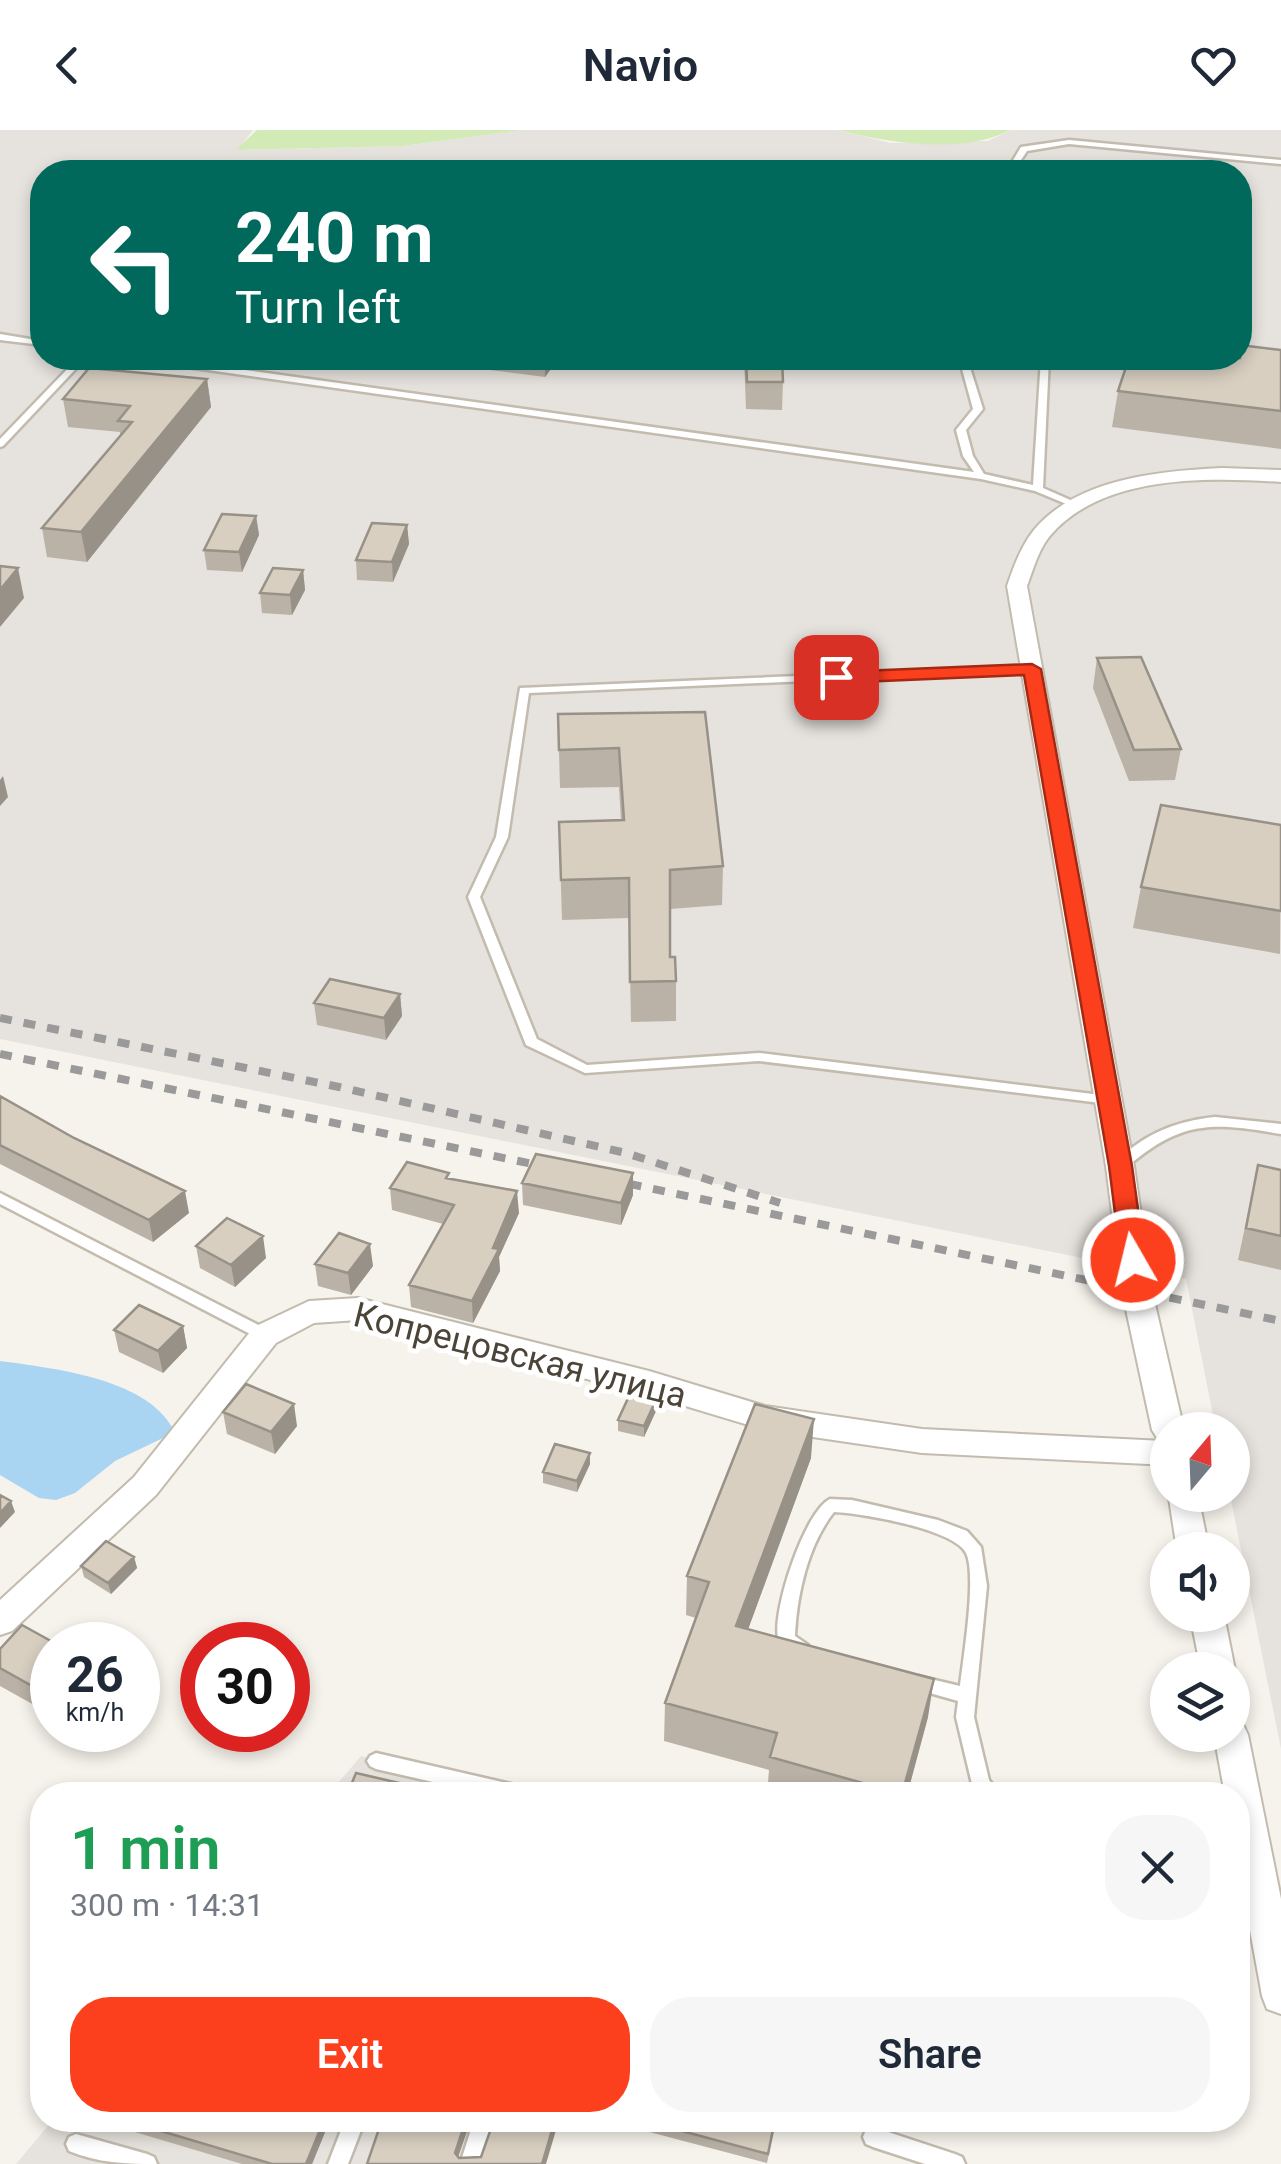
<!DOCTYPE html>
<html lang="en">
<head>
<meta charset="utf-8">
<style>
	:root { --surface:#fff; --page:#f6f6f7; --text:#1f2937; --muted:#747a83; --accent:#fc3f1d }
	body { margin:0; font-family:Roboto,sans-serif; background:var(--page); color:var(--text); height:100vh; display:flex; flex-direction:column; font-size:38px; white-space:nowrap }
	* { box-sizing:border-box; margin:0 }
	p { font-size:32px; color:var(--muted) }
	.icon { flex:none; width:55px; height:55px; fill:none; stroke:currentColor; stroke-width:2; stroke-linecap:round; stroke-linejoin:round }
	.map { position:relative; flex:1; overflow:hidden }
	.details { position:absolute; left:30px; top:1652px; width:1220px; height:350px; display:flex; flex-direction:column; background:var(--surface); border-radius:40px; box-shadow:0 5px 15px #0003 }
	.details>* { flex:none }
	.hud { position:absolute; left:30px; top:30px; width:1222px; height:210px; border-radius:40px; box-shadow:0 5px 15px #0003; background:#00695c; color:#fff; overflow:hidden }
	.needle { width:65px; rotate:19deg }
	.controls { position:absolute; left:1150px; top:1282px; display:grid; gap:20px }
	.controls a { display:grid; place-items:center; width:100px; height:100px; border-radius:50%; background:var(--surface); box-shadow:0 5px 15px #0003; font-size:50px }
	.speed { position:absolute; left:30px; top:1492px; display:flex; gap:20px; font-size:50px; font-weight:700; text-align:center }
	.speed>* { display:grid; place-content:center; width:130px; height:130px; border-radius:50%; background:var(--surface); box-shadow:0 5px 15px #0003; line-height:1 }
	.speed small { font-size:25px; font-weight:400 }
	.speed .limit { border:15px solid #d22; background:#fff; color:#111 }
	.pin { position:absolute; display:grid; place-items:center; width:85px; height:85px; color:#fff; margin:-42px; border-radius:20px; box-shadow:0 5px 15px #0006 }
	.me { position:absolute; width:110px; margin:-55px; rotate:352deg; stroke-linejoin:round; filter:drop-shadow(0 0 8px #0008) }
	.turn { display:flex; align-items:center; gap:35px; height:210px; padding:0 40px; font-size:45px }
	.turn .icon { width:130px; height:130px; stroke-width:2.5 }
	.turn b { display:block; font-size:70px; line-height:85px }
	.round { display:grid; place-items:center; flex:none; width:105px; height:105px; border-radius:40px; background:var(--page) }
	.headline { display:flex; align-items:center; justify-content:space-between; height:170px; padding:0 40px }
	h1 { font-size:60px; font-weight:600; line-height:75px; color:#1e9e55 }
	.cta { display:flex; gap:20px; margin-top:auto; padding:20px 40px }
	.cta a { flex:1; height:115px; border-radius:40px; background:var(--accent); color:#fff; font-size:40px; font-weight:600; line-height:115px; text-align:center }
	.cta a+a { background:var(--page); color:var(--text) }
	header { display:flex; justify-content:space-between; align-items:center; height:130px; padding:0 40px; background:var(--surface); font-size:45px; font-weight:600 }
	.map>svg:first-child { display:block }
</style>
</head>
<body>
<header><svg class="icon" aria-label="back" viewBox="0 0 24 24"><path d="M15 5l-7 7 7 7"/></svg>Navio<svg class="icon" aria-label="heart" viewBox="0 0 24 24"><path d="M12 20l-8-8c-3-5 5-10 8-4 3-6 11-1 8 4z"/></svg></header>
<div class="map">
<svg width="1281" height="2034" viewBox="0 0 1281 2034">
	<rect width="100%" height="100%" fill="#f6f3ec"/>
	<path fill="#e6e2dd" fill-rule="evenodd" d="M 0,0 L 253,0 L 238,20 L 403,16 L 521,0 L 838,0 L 890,13 L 988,11 L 1011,0 L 1281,0 L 1281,1619 L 1230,1365 L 1232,1300 L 1216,1300 L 1186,1149 L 0,909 ZM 42,42 L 1240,42 L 1240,228 L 42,228 Z
		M 361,1626 L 530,1665 L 328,1665 Z
		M 53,1990 L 497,1990 L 482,2034 L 16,2034 Z"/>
	<path fill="#d2eab5" d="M 257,0 L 521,0 L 403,16 L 236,20 Z
		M 839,0 L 1010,0 C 963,25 888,13 839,0 Z"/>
	<path fill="#a9d4f2" d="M 0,1231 C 52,1238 144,1248 172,1297 L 163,1308 L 115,1331 L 75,1363 L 56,1370 L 39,1368 L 0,1345 Z"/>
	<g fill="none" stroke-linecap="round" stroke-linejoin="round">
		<defs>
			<path id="lane" d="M 1069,10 L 1281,30 L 1281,34 L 1069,14 L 1027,21 L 1013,42 L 1006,42 L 1021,17 Z
				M 0,204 L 42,211 L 42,215 L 0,210 Z
				M 78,228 L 86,228 L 3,316 L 0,317 L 0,309 Z
				M 140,228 L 159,228 L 974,342 L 963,326 L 956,300 L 973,279 L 959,228 L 967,228 L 983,279 L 966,300 L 973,326 L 984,344 L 1033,355 L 1041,228 L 1049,228 L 1043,358 L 1084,376 L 1076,378 L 1035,361 L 981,349 L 144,231 Z
				M 1032,536 L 1037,539 L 1036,541 L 529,563 L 508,707 L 480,767 L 537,909 L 587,935 L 759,923 L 1109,966 L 1114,967 L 1116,970 L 1114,973 L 1109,974 L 759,931 L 585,943 L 526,915 L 468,767 L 496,707 L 520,558 Z
				M 1215,987 L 1281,994 L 1281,1004 C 1212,992 1181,990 1126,1038 L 1121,1040 L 1114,1035 C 1140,1005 1176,991 1215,987 Z
				M 0,1063 L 270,1201 L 272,1205 L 270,1209 L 260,1209 L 0,1074 Z
				M 830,1369 L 852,1370 L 938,1390 L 967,1401 L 981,1417 L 987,1456 L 974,1587 L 989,1650 L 1001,1665 L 980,1665 L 972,1654 L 956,1587 L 958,1571 L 912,1558 L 909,1553 L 912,1548 L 918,1546 L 960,1556 C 963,1529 977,1445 966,1423 C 954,1399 861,1383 834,1382 C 808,1415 797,1464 795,1506 L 808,1515 L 810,1520 L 808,1525 L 802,1527 C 794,1524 780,1518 778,1508 C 772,1480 805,1381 830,1369 Z
				M 376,1623 L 524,1657 L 530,1659 L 533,1665 L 490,1665 L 376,1639 L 370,1636 L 367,1631 L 370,1626 Z
				M 345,1990 L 365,1990 L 348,2034 L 328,2034 Z
				M 474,1990 L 494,1990 L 480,2034 L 460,2034 Z
				M 873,1997 L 955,2024 L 962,2027 L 965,2034 L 925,2034 L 873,2017 L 866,2014 L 863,2007 L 866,2000 Z
				M 76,2004 L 147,2024 L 154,2027 L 157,2034 C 126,2034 98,2033 69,2021 L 66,2014 L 69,2007 Z"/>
			<path id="street" d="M 1222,338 L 1281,340 L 1281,352 C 1208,347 1101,344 1049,407 C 1038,421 1033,440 1027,456 L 1134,1036 L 1152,1161 L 1184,1300 L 1168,1300 L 1168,1335 L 922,1323 L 765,1300 L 649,1265 L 358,1190 L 314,1193 L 276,1213 L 156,1365 L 12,1501 L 0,1505 L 0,1470 L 134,1347 L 254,1197 L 309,1171 L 358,1168 L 649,1241 L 765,1276 L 922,1299 L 1164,1311 L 1157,1308 L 1152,1300 L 1122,1161 L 1106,1036 L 1007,456 C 1014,436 1021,416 1034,400 C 1077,348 1160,341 1222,338 Z
				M 1168,1362 L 1198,1365 L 1209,1420 L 1177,1420 Z
				M 1190,1485 L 1224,1485 L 1235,1540 L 1232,1545 L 1232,1540 L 1201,1540 Z
				M 1232,1590 L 1243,1594 L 1248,1605 L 1281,1769 L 1281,1884 L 1267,1879 L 1262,1866 L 1238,1734 L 1238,1665 L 1225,1665 L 1214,1605 L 1232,1605 Z"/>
		</defs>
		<use href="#lane" stroke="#c2bbae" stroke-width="5"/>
		<use href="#street" stroke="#c2bbae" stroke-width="4"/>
		<use href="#lane" fill="#fff" fill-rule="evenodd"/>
		<use href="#street" fill="#fff" fill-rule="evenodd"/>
		<path stroke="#9a9a9a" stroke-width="8" stroke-dasharray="12 12" stroke-linecap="butt" d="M 0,888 L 339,957 L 626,1023 L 780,1073
			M 0,924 L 557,1039
			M 606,1049 L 1281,1191"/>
	</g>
	<path fill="#bab2a6" d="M 1281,220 L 1281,319 L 1112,297 L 1118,261 Z
		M 395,228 L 559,228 L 545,247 Z
		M 744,228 L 782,228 L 783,252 L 782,280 L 746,279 Z
		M 207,249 L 211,277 L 87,432 L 47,427 L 42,398 L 120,305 L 120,302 L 68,297 L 63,269 Z
		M 256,386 L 259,405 L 242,442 L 207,440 L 204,420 Z
		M 407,395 L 409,414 L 393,452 L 357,450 L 356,430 Z
		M 303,440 L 305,460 L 292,485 L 262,483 L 260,463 Z
		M 1097,528 L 1181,619 L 1175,650 L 1129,651 L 1093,558 Z
		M 705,582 L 723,736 L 722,775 L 670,779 L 670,827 L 676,851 L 676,891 L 631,892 L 629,788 L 562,790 L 559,692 L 621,691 L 619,657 L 560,658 L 558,584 Z
		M 1281,695 L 1280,824 L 1133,798 L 1141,757 Z
		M 400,864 L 402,886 L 386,910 L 317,895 L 314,873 Z
		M 0,966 L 74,1008 L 189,1083 L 153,1112 L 0,1034 Z
		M 1258,1035 L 1281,1040 L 1281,1140 L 1238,1130 Z
		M 633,1043 L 633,1065 L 621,1095 L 523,1075 L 522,1053 Z
		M 390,1058 L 519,1083 L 499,1127 L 500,1141 L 473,1193 L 411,1177 L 409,1155 L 443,1094 L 392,1080 Z
		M 196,1116 L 266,1128 L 235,1157 L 200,1138 Z
		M 315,1134 L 373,1136 L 351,1165 L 318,1156 Z
		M 183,1196 L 187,1218 L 163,1243 L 119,1222 L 114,1200 Z
		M 656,1281 L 644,1307 L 618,1301 L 618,1290 Z
		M 223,1282 L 297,1296 L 275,1324 L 227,1304 Z
		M 811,1328 L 748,1499 L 928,1587 L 907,1665 L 767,1665 L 769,1640 L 664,1611 L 665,1573 L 696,1488 L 686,1485 L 687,1446 Z
		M 590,1334 L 577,1362 L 543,1353 L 543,1342 Z
		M 134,1427 L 137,1438 L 111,1464 L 84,1447 L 81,1436 Z
		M 52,1515 L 52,1585 L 0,1556 L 0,1519 Z
		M 106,1990 L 330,1990 L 312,2034 L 242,2034 L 108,1994 Z
		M 604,1990 L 776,1990 L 767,2033 Z"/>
	<path fill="#979187" d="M 545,228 L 559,228 L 545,247 Z
		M 207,249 L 211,277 L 87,432 L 81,402 Z
		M 256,386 L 259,405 L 242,442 L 239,422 Z
		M 407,395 L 409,414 L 393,452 L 392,432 Z
		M 18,438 L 24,468 L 0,497 L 0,460 Z
		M 303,440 L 305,460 L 292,485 L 290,465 Z
		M 3,646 L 8,667 L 0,676 L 0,650 Z
		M 400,864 L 402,886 L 386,910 L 384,888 Z
		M 633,1043 L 633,1065 L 621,1095 L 621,1073 Z
		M 185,1061 L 189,1083 L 153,1112 L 149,1090 Z
		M 517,1061 L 519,1083 L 499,1127 L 500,1141 L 473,1193 L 472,1171 Z
		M 263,1106 L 266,1128 L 235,1157 L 231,1135 Z
		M 370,1114 L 373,1136 L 351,1165 L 348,1143 Z
		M 183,1196 L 187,1218 L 163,1243 L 158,1221 Z
		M 656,1270 L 656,1281 L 644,1307 L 644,1296 Z
		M 294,1274 L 297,1296 L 275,1324 L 271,1302 Z
		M 814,1289 L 811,1328 L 735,1535 L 736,1496 Z
		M 590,1323 L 590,1334 L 577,1362 L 577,1351 Z
		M 11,1371 L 15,1382 L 0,1398 L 0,1383 Z
		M 134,1427 L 137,1438 L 111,1464 L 108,1453 Z
		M 934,1549 L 928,1587 L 907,1665 L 902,1665 Z
		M 324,1990 L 330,1990 L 312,2034 L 306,2034 Z
		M 466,1990 L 471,1990 L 456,2033 L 455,2023 Z
		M 555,1990 L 559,1990 L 546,2034 L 542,2034 Z"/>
	<path fill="#d8cfc1" stroke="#979187" stroke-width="2.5" d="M 1240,215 L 1281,220 L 1281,281 L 1118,261 L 1129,228 L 1240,228 Z
		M 746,228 L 782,228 L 783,252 L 747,252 Z
		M 89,238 L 207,249 L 81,402 L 42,398 L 132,292 L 118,291 L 130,276 L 63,269 Z
		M 222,384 L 256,386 L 239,422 L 204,420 Z
		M 372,393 L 407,395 L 392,432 L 356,430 Z
		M 0,436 L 18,438 L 0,460 Z
		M 273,438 L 303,440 L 290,465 L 260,463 Z
		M 1141,527 L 1181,619 L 1134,620 L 1097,528 Z
		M 705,582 L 723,736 L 670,740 L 670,827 L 675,827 L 676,851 L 630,852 L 629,748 L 561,750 L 559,692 L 624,690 L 619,618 L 559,620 L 558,584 Z
		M 1161,675 L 1281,695 L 1281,781 L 1141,757 Z
		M 330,849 L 400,864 L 384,888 L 314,873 Z
		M 0,966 L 74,1008 L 185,1061 L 149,1090 L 0,1015 Z
		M 536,1024 L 633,1043 L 621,1073 L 522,1053 Z
		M 407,1032 L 449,1043 L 446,1048 L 517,1061 L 493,1118 L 499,1119 L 472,1171 L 409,1155 L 454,1075 L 390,1058 Z
		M 1258,1035 L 1281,1040 L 1281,1106 L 1246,1098 Z
		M 227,1088 L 263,1106 L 231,1135 L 196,1116 Z
		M 339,1103 L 370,1114 L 348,1143 L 315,1134 Z
		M 139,1175 L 183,1196 L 158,1221 L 114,1200 Z
		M 246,1254 L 294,1274 L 271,1302 L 223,1282 Z
		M 630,1264 L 656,1270 L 644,1296 L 618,1290 Z
		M 755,1274 L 814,1289 L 736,1496 L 934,1549 L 902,1664 L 770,1627 L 777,1603 L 665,1573 L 709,1452 L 687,1446 Z
		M 555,1314 L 590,1323 L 577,1351 L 543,1342 Z
		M 0,1365 L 11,1371 L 0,1383 Z
		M 106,1411 L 134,1427 L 108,1453 L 81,1436 Z
		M 22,1495 L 58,1515 L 52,1515 L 52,1567 L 0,1538 L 0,1519 Z
		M 356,1643 L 451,1665 L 347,1665 Z
		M 124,1990 L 324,1990 L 306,2034 L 272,2034 Z
		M 382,1990 L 466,1990 L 455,2023 L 459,2028 L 481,2027 L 494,1990 L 555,1990 L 542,2034 L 367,2034 Z
		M 641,1990 L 775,1990 L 768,2024 Z"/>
	<path fill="#fc3f1d" stroke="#a42913" stroke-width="2.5" d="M 1032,534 L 1041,539 L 1132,1036 L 1145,1130 L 1133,1138 L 1121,1130 L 1109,1036 L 1024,545 L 836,553 L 828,547 L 836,542 Z"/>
	<g text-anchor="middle" stroke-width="10" stroke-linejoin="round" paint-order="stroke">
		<g font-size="35" fill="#4b4439" stroke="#fff">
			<text transform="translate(520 1225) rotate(14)" y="12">Копрецовская улица</text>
		</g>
	</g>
</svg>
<div class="controls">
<a><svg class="needle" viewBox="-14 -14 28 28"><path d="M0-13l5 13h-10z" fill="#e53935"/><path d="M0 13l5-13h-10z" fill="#747a83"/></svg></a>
<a><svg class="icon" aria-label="sound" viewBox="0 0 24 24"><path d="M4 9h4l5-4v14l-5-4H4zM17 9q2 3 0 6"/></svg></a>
<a><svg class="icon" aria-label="layers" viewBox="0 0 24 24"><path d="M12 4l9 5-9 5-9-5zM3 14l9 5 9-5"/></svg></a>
</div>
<div class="speed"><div>26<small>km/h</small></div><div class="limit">30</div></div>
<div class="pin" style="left:836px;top:547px;background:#d93025"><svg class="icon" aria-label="arrive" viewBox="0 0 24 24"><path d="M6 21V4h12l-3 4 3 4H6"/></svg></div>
<svg class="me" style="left:1133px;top:1130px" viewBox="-20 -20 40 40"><circle r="17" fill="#fc3f1d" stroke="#fff" stroke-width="3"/><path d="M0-11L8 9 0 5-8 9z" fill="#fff"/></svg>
<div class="hud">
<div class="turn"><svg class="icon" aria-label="left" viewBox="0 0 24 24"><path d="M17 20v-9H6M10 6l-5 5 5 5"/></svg><div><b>240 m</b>Turn left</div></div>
</div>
<section class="details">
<div class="headline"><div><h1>1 min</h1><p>300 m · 14:31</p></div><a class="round"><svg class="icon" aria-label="close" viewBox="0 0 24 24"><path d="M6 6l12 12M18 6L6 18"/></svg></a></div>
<div class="cta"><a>Exit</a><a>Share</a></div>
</section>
</div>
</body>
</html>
